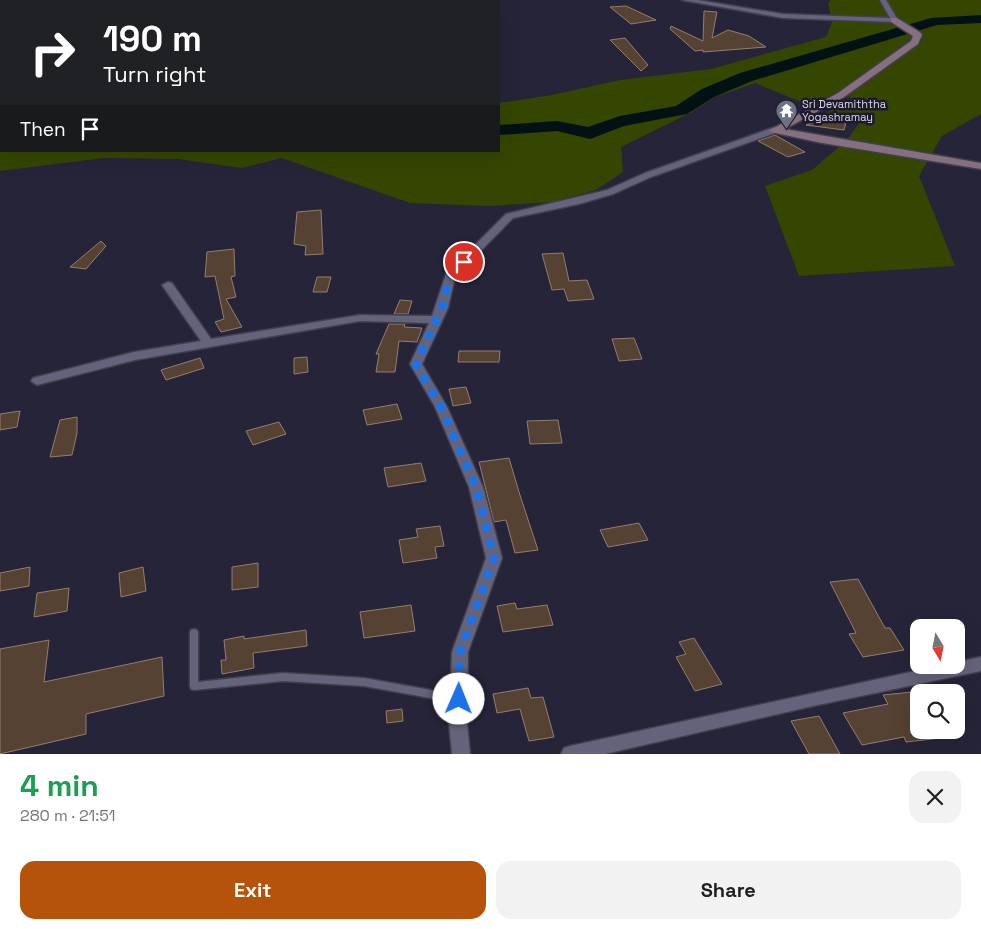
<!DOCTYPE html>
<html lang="en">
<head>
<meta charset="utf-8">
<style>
	:root { --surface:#fff; --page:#f2f2f2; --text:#222; --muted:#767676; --accent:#b45309 }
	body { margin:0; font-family:"Space Grotesk",sans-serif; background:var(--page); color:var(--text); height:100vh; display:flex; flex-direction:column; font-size:19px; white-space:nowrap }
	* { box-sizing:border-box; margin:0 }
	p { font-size:16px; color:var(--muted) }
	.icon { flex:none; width:28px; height:28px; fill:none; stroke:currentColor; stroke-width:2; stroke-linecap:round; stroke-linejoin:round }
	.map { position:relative; height:754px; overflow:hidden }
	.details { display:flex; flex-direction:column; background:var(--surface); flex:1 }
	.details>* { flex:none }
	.hud { position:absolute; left:0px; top:0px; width:500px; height:152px; box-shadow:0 5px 20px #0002; background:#202124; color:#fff; overflow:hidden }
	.needle { width:32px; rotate:170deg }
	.controls { position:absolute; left:910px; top:619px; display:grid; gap:10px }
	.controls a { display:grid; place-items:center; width:55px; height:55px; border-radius:10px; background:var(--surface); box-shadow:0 5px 20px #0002; font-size:25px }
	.pin { position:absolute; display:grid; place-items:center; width:42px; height:42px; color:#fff; margin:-21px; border:2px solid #fff; border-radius:50%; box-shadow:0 1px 5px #0007 }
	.me { position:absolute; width:55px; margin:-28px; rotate:1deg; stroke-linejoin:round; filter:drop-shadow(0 0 4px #0008) }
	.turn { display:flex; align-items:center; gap:18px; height:105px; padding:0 20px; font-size:22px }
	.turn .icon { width:65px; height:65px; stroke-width:2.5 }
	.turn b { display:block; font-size:35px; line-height:42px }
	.then { display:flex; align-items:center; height:48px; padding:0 20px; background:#0003; gap:10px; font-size:19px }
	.round { display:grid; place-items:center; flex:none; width:52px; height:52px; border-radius:15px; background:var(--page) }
	.head { display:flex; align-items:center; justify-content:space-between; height:85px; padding:0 20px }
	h1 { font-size:30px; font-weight:600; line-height:38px; color:#1e9e55 }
	.cta { display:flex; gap:10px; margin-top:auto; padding:10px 20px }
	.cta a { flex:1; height:58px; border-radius:15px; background:var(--accent); color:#fff; font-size:20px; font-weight:600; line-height:58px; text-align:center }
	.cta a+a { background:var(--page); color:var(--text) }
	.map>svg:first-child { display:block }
</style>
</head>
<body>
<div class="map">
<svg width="981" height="754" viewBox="0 0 981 754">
	<rect width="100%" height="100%" fill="#262438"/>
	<path fill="#354601" d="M 831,0 L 981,0 L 981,114 L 942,136 L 919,176 L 955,266 L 799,276 L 765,186 L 812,170 L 845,142 L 861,121 L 826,113 L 853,98 L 834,93 L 811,106 L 755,83 L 715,97 L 690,113 L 621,147 L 623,172 L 596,190 L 552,202 L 489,206 L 410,203 L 282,158 L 242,168 L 178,159 L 104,158 L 0,171 L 0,84 L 1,151 L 499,151 L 499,103 L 552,95 L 620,80 L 711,69 L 826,37 L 832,22 L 828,3 Z"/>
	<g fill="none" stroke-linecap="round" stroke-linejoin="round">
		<path fill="#021114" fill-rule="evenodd" d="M 981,15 L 981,23 L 937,25 L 752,81 L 714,97 L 687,114 L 624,126 L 590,139 L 557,131 L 499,135 L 499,125 L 557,121 L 588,127 L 620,116 L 676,106 L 702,89 L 740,73 L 931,18 Z
			M 0,136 L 1,136 L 1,148 L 0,148 Z"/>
	</g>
	<path fill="#564233" stroke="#947d6d" d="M 626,6 L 656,20 L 631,24 L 610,7 Z
		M 704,11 L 717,12 L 712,38 L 728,30 L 749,36 L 766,47 L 703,52 L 703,50 L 695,51 L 670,29 L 671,26 L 703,41 Z
		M 625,38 L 648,65 L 641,71 L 610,40 Z
		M 832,117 L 847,119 L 844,130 L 806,125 Z
		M 775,135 L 805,152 L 788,157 L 758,141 Z
		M 321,210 L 323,254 L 305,255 L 306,246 L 294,244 L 297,212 Z
		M 101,241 L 106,246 L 86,269 L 70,267 Z
		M 234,249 L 235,276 L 231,277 L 236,297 L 226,299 L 242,327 L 221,332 L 215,322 L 224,319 L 215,276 L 205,277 L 207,252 Z
		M 563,253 L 569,281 L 587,280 L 594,299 L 568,301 L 564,289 L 552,290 L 542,254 Z
		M 317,277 L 331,277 L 327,292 L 313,292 Z
		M 400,300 L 412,301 L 408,314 L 394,314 Z
		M 389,324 L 405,324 L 404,327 L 422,328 L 417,342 L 399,341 L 395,372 L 376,372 L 379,354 L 376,354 Z
		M 634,338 L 642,359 L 619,361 L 612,339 Z
		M 459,351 L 500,351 L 499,362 L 458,362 Z
		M 307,357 L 308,372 L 294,374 L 294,358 Z
		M 200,358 L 204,368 L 166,380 L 161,370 Z
		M 466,387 L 471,403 L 453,406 L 449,389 Z
		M 397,404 L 402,419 L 367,425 L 363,410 Z
		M 20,411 L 17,427 L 0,430 L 0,414 Z
		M 77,417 L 77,433 L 72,455 L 50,457 L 60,420 Z
		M 558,420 L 562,443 L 530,444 L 527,421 Z
		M 279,422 L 286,434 L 253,445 L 246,431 Z
		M 509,458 L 519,492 L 538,550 L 515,553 L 506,520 L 494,522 L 479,462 Z
		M 421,463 L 426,481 L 388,487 L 384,468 Z
		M 639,523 L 648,540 L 608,547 L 600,530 Z
		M 440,526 L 444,546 L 435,547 L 437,558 L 403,563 L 399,540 L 418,537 L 416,529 Z
		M 258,563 L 258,587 L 232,590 L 232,567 Z
		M 30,567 L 29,586 L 0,591 L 0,573 Z
		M 143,567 L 146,591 L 121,597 L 119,573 Z
		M 858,579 L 885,628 L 890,628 L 904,650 L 863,657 L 849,634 L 856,633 L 830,582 Z
		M 69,588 L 67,611 L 34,617 L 37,593 Z
		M 515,603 L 517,609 L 547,605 L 553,625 L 503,632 L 497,606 Z
		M 411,605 L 415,631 L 364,638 L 360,612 Z
		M 306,630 L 307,646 L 253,653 L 254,668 L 222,674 L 221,660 L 226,660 L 224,640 L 244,636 L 244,639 Z
		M 694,638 L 722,684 L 695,691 L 676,657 L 686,654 L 679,642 Z
		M 49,640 L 44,682 L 162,657 L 164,696 L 86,714 L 86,734 L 0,754 L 0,649 Z
		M 528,688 L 531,698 L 543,697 L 554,737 L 529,741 L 520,709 L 497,713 L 493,694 Z
		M 912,692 L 919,705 L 919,730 L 941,730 L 941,738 L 906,742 L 904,737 L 862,745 L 843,713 L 888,704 L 883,695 Z
		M 402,709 L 403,721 L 387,723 L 386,711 Z
		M 819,716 L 840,754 L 809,754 L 791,721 Z"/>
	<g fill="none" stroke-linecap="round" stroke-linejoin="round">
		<defs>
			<path id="lane" d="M 194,629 L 197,630 L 198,632 L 198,682 L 283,673 L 364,678 L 458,695 L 461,696 L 462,699 L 461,702 L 458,703 L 364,686 L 283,681 L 194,690 L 191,689 L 190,686 L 190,632 L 191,630 Z"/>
			<path id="street" d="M 33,0 L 39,0 L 39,1 L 33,1 Z
				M 682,0 L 697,0 L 783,14 L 890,18 L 880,0 L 886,0 L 898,20 L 894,22 L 783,18 Z
				M 0,13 L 1,13 L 1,17 L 0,17 Z
				M 775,127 L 779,130 L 778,132 L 651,177 L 613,194 L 579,204 L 513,218 L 455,277 L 448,308 L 422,364 L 447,407 L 483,487 L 502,558 L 468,652 L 467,723 L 470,754 L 452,754 L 449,723 L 452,652 L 486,558 L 469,487 L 435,407 L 410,364 L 429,323 L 360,321 L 135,360 L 37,385 L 31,381 L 33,378 L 134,352 L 201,341 L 162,285 L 168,282 L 172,283 L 211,339 L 360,315 L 432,316 L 446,274 L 506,214 L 607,190 L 645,173 Z
				M 981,657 L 981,671 L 813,706 L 605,754 L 561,754 L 564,748 L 570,746 L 943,665 L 956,665 L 956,662 Z"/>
			<path id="secondary" d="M 891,18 L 897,18 L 921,33 L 922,35 L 918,44 L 844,97 L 785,129 L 981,163 L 981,169 L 822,143 L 771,132 L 770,130 L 838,93 L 911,41 L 913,36 L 891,22 Z"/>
		</defs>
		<use href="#lane" stroke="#403e4f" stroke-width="3"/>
		<use href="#street" stroke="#403e4f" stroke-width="3"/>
		<use href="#secondary" stroke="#403e4f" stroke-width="3"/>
		<use href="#lane" fill="#65637b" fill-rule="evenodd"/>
		<use href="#street" fill="#65637b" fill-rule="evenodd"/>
		<use href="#secondary" fill="#866f7f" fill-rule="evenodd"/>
	</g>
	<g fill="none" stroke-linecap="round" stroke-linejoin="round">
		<path stroke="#1a73e8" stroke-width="9" stroke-dasharray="0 16.2" d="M 459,699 L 460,652 L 494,558 L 476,487 L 441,407 L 416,364 L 442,308 L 450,276 L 464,262"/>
	</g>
	<defs>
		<symbol id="temple-pin" viewBox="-11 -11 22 30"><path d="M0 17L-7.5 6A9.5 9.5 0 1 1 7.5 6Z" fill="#6b7280" stroke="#1d1a2e"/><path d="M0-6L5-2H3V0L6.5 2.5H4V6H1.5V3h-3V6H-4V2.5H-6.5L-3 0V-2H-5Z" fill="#fff"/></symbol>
	</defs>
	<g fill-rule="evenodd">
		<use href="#temple-pin" x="774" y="98" width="25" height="34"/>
	</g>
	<g text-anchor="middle" stroke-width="5" stroke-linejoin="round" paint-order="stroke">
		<g font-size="11" fill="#dad9e7" stroke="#1d1a2e" text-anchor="start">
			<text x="802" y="108">Sri Devamiththa<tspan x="802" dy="13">Yogashramay</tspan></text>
		</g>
	</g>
</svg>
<div class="controls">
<a><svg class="needle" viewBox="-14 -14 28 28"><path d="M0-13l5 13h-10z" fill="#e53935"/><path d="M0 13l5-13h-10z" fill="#767676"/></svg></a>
<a><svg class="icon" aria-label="search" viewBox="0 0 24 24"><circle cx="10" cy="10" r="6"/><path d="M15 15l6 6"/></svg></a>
</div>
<div class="pin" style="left:464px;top:262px;background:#d93025"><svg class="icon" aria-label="arrive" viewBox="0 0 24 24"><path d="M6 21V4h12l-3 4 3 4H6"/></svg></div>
<svg class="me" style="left:459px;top:699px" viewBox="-20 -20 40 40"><circle r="19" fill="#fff"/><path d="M0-13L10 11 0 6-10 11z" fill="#1a73e8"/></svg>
<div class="hud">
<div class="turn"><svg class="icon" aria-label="right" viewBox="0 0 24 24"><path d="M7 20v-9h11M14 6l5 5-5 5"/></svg><div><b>190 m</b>Turn right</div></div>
<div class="then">Then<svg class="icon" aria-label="arrive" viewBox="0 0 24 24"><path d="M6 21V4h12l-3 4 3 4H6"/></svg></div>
</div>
</div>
<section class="details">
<div class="head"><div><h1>4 min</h1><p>280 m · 21:51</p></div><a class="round"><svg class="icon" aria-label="close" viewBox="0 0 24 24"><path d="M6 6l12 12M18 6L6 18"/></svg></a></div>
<div class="cta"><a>Exit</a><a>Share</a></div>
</section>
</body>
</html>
